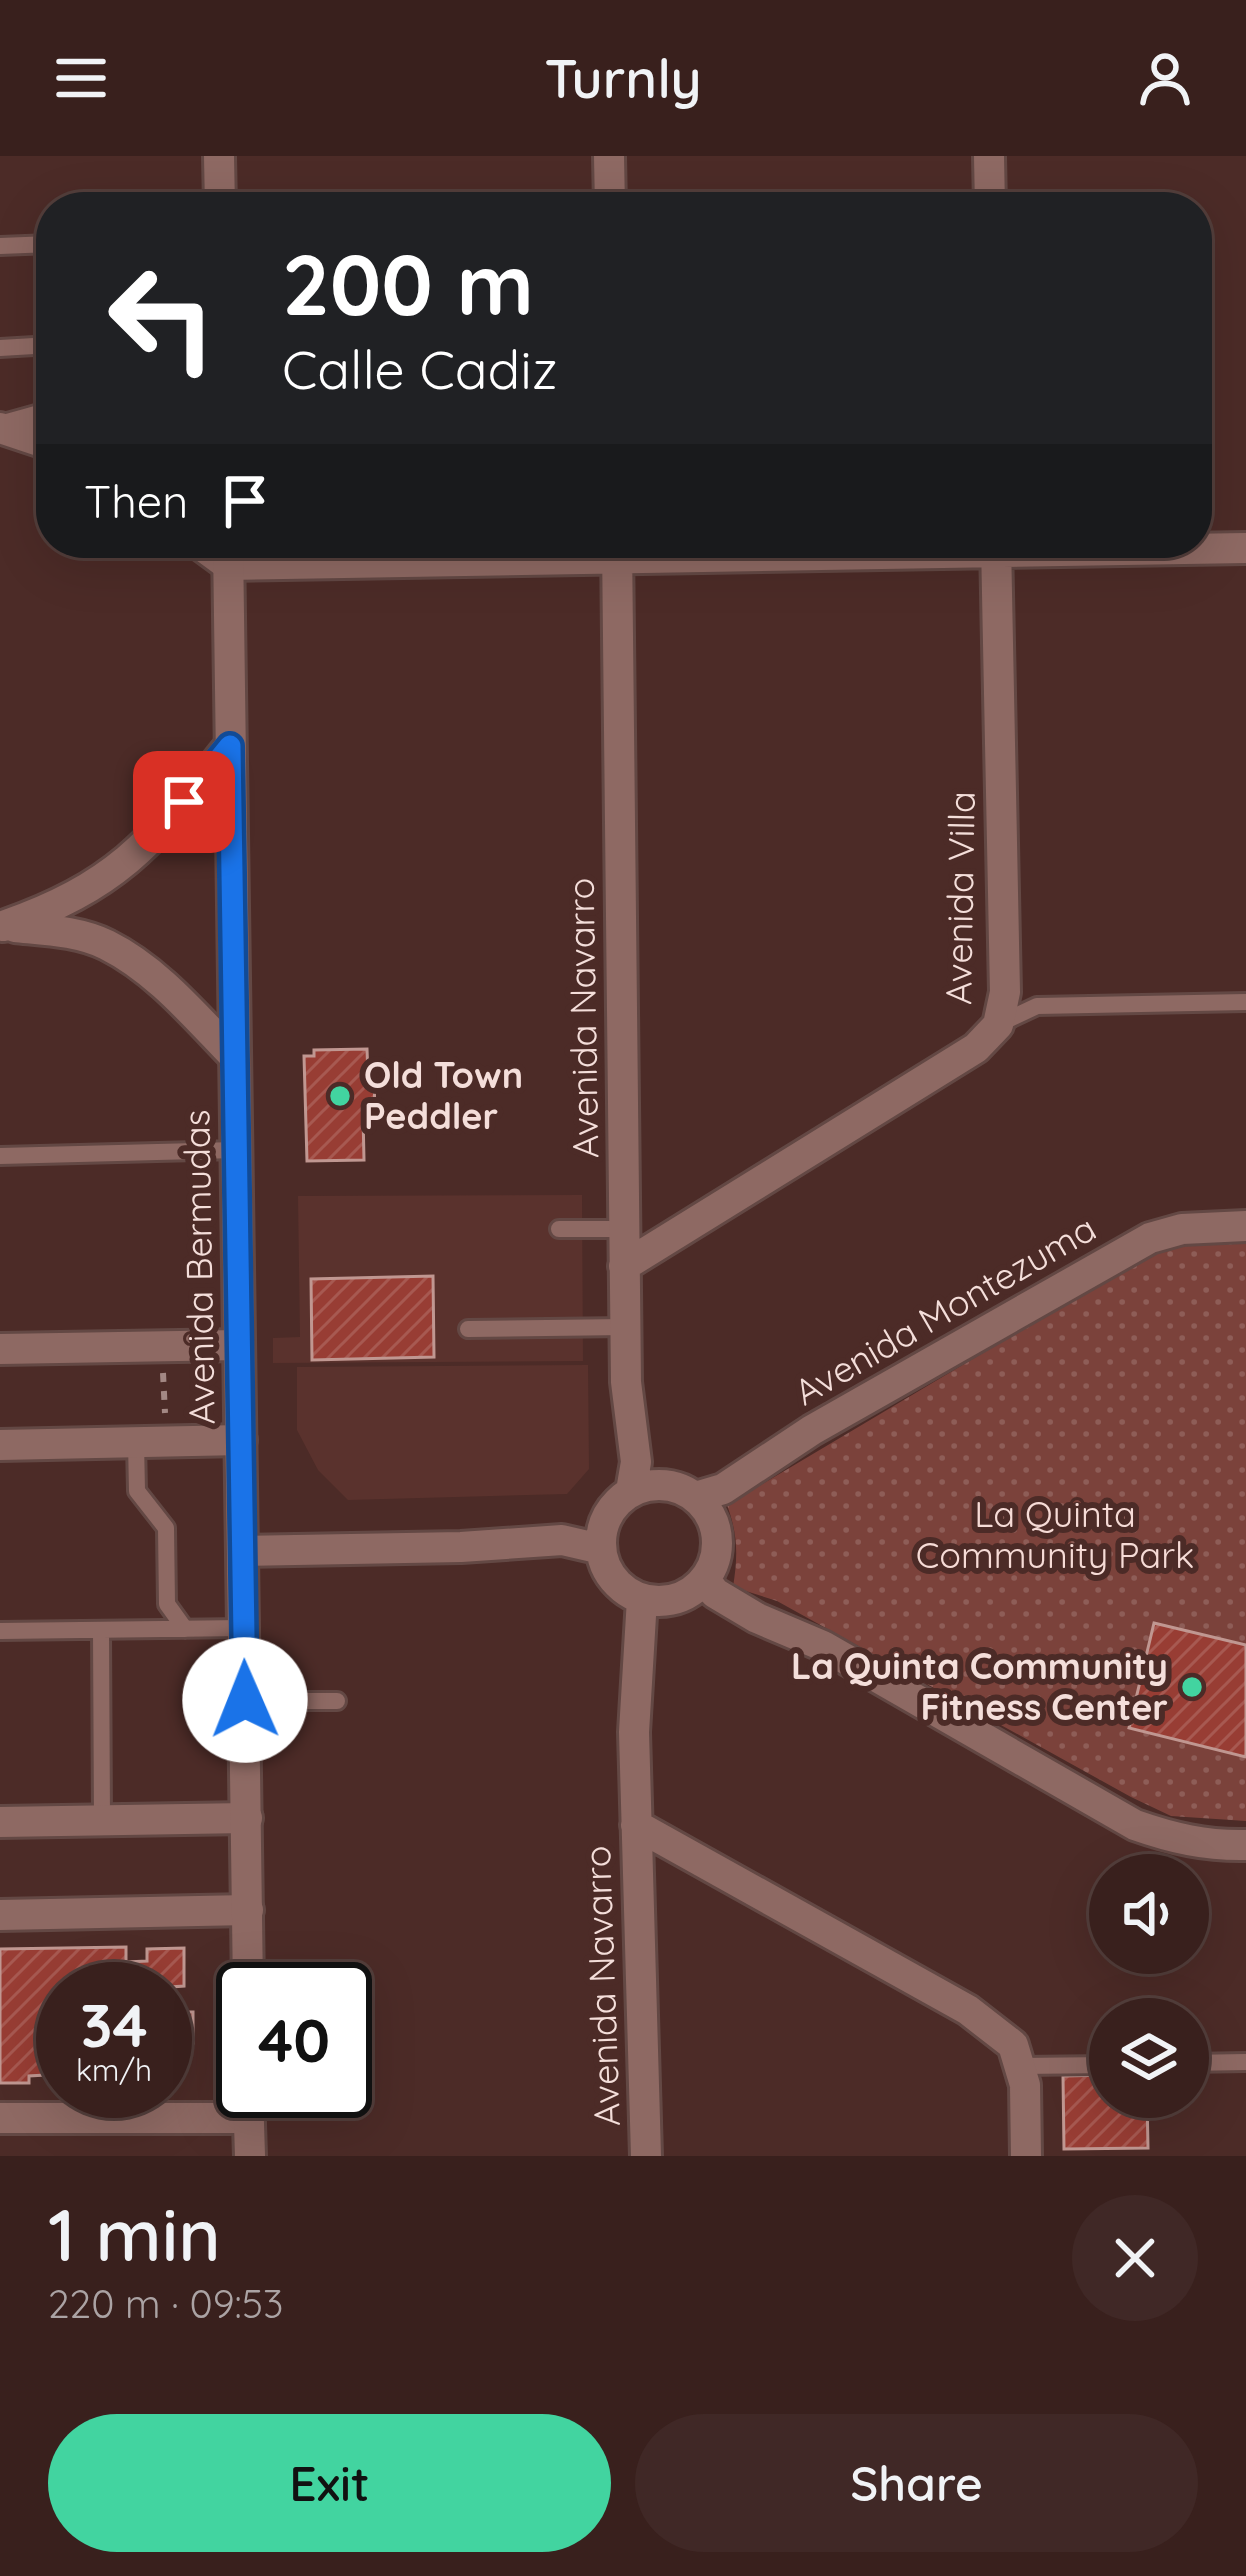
<!DOCTYPE html>
<html lang="en">
<head>
<meta charset="utf-8">
<style>
	:root { --surface:#39201d; --page:#402826; --text:#f1f3f6; --muted:#aba3a4; --line:#533e3b; --accent:#42d4a0 }
	body { margin:0; font-family:Quicksand,sans-serif; background:var(--page); color:var(--text); height:100vh; display:flex; flex-direction:column; font-size:45px; white-space:nowrap }
	* { box-sizing:border-box; margin:0 }
	p { font-size:39px; color:var(--muted) }
	.icon { flex:none; width:66px; height:66px; fill:none; stroke:currentColor; stroke-width:2; stroke-linecap:round; stroke-linejoin:round }
	.map { position:relative; height:2000px; overflow:hidden }
	.details { display:flex; flex-direction:column; background:var(--surface); flex:1 }
	.details>* { flex:none }
	.hud { position:absolute; left:36px; top:36px; width:1176px; height:366px; border-radius:48px; box-shadow:0 12px 48px #0002,0 0 0 3px var(--line); background:#202124; color:#fff; overflow:hidden }
	.controls { position:absolute; left:1089px; top:1698px; display:grid; gap:24px }
	.controls a { display:grid; place-items:center; width:120px; height:120px; border-radius:50%; background:var(--surface); box-shadow:0 12px 48px #0002,0 0 0 3px var(--line); font-size:60px }
	.speed { position:absolute; left:36px; top:1806px; display:flex; gap:24px; font-size:60px; font-weight:700; text-align:center }
	.speed>* { display:grid; place-content:center; width:156px; height:156px; border-radius:50%; background:var(--surface); box-shadow:0 12px 48px #0002,0 0 0 3px var(--line); line-height:1 }
	.speed small { font-size:30px; font-weight:400 }
	.speed .limit { border:6px solid #111; border-radius:18px; background:#fff; color:#111 }
	.pin { position:absolute; display:grid; place-items:center; width:102px; height:102px; color:#fff; margin:-51px; border-radius:24px; box-shadow:0 6px 18px #0006 }
	.me { position:absolute; width:132px; margin:-66px; rotate:359deg; stroke-linejoin:round; filter:drop-shadow(0 0 9px #0008) }
	.turn { display:flex; align-items:center; gap:42px; height:252px; padding:0 48px; font-size:54px }
	.turn .icon { width:156px; height:156px; stroke-width:2.5 }
	.turn b { display:block; font-size:84px; line-height:102px }
	.then { display:flex; align-items:center; height:114px; padding:0 48px; background:#0003; gap:24px; font-size:45px }
	.round { display:grid; place-items:center; flex:none; width:126px; height:126px; border-radius:63px; background:var(--page) }
	.headline { display:flex; align-items:center; justify-content:space-between; height:204px; padding:0 48px }
	h1 { font-size:72px; font-weight:600; line-height:90px }
	.primary-button { display:flex; gap:24px; margin-top:auto; padding:24px 48px }
	.primary-button a { flex:1; height:138px; border-radius:72px; background:var(--accent); color:#111; font-size:48px; font-weight:600; line-height:138px; text-align:center }
	.primary-button a+a { background:var(--page); color:var(--text) }
	header { display:flex; justify-content:space-between; align-items:center; height:156px; padding:0 48px; background:var(--surface); font-size:54px; font-weight:600 }
	.map>svg:first-child { display:block }
</style>
</head>
<body>
<header><svg class="icon" aria-label="menu" viewBox="0 0 24 24"><path d="M4 6h16M4 12h16M4 18h16"/></svg>Turnly<svg class="icon" aria-label="person" viewBox="0 0 24 24"><circle cx="12" cy="8" r="4"/><path d="M4 21q1-7 8-7t8 7"/></svg></header>
<div class="map">
<svg width="1246" height="2000" viewBox="0 0 1246 2000">
	<defs>
		<pattern id="park-dots" width="8" height="8" patternUnits="userSpaceOnUse" patternTransform="scale(3)"><rect width="8" height="8" fill="#7b423b"/><path d="M2 2h.1M6 6h.1" fill="none" stroke="#8e5d57" stroke-width="1.8" stroke-linecap="round"/></pattern>
		<pattern id="building-hatch" width="6" height="6" patternUnits="userSpaceOnUse" patternTransform="scale(3)"><rect width="6" height="6" fill="#983d34"/><path d="M-1 1l2-2M0 6l6-6M5 7l2-2" fill="none" stroke="#a75951"/></pattern>
	</defs>
	<rect width="100%" height="100%" fill="#4c2b27"/>
	<path fill="#5a322d" d="M 582,1039 L 583,1205 L 273,1207 L 273,1182 L 300,1181 L 298,1040 Z
		M 588,1209 L 589,1313 L 567,1338 L 348,1344 L 318,1314 L 297,1274 L 297,1211 Z"/>
	<path fill="url(#park-dots)" d="M 1246,1083 L 1246,1665 L 1171,1660 L 1131,1641 L 777,1445 L 733,1431 C 738,1400 738,1379 727,1349 L 1119,1116 L 1171,1090 Z"/>
	<path fill="url(#building-hatch)" stroke="#c09791" stroke-width="3" d="M 367,893 L 368,921 L 374,921 L 375,959 L 363,959 L 364,1004 L 307,1005 L 304,900 L 314,900 L 314,894 Z
		M 433,1120 L 434,1201 L 312,1204 L 311,1123 Z
		M 1154,1467 L 1246,1489 L 1246,1601 L 1129,1572 Z
		M 126,1791 L 126,1806 L 147,1805 L 147,1793 L 184,1792 L 184,1830 L 171,1831 L 171,1856 L 193,1856 L 193,1887 L 171,1887 L 172,1916 L 165,1916 L 165,1833 L 63,1833 L 63,1918 L 29,1920 L 29,1927 L 0,1927 L 0,1793 Z
		M 1110,1919 L 1110,1941 L 1147,1941 L 1148,1992 L 1064,1993 L 1063,1920 Z"/>
	<g fill="none" stroke-linecap="round" stroke-linejoin="round">
		<defs>
			<path id="lane" d="M 0,90 L 51,88
				M 0,192 L 51,189
				M 999,868 L 1037,850 L 1246,846
				M 0,1000 L 236,994
				M 559,1073 L 624,1073
				M 468,1173 L 625,1171
				M 136,1286 L 137,1335 L 166,1372 L 167,1448 L 185,1473
				M 101,1474 L 102,1665
				M 0,1475 L 244,1472
				M 245,1545 L 337,1545
				M 1188,1907 L 1246,1906
				M 1020,1910 L 1110,1909"/>
			<path id="street" d="M 609,0 L 610,51
				M 989,0 L 990,51
				M 0,272 L 51,289
				M 8,273 L 51,261
				M 198,387 L 228,409 L 1246,392
				M 617,387 L 626,1226 L 636,1306 L 631,1335
				M 3,770 C 121,729 154,683 230,590
				M 15,771 C 45,774 79,775 107,789 C 157,814 195,860 234,900
				M 624,1110 L 976,892 L 998,869 L 1005,836 L 996,387
				M 0,1193 L 239,1189
				M 0,1289 L 241,1284
				M601 1387a58 58 0 1 1 116 0a58 58 0 1 1-116 0Z
				M 696,1341 L 723,1333 L 812,1274 L 1150,1082 L 1182,1073 L 1246,1070
				M 242,1395 L 461,1391 L 562,1384 L 601,1393
				M 705,1424 L 715,1437 L 757,1462 L 823,1490 L 1135,1669 C 1172,1682 1206,1690 1246,1689
				M 642,1443 L 634,1576 L 646,2000
				M 0,1666 L 247,1662
				M 636,1669 L 968,1854 L 1013,1889 L 1025,1929 L 1026,2000
				M 0,1759 L 248,1754
				M 0,1962 L 248,1962"/>
			<path id="secondary" d="M 219,0 L 220,51
				M 228,387 L 248,1833
				M 248,1935 L 250,2000"/>
		</defs>
		<use href="#lane" stroke="#634844" stroke-width="22"/>
		<use href="#street" stroke="#634844" stroke-width="36"/>
		<use href="#secondary" stroke="#634844" stroke-width="36"/>
		<path stroke="#a38884" stroke-width="6" stroke-dasharray="9 9" stroke-linecap="butt" d="M 163,1217 L 165,1257"/>
		<use href="#lane" stroke="#8e6963" stroke-width="16"/>
		<use href="#street" stroke="#8e6963" stroke-width="30"/>
		<use href="#secondary" stroke="#8e6963" stroke-width="30"/>
	</g>
	<g fill="none" stroke-linecap="round" stroke-linejoin="round">
		<defs>
			<path id="route" d="M 184,646 L 230,590 L 245,1544"/>
		</defs>
		<use href="#route" stroke="#114b97" stroke-width="30"/>
		<use href="#route" stroke="#1a73e8" stroke-width="21"/>
	</g>
	<g fill="#42d4a0" stroke="#4c2b27" stroke-width="4.5">
		<circle cx="340" cy="940" r="12"/>
		<circle cx="1192" cy="1531" r="12"/>
	</g>
	<g text-anchor="middle" stroke-width="12" stroke-linejoin="round" paint-order="stroke">
		<g font-size="36" fill="#f4deda" stroke="#4c2b27">
			<text transform="translate(960 742) rotate(-89)" y="13">Avenida Villa</text>
			<text transform="translate(583 862) rotate(-91)" y="13">Avenida Navarro</text>
			<text transform="translate(199 1111) rotate(-91)" y="13">Avenida Bermudas</text>
			<text transform="translate(945 1154) rotate(-30)" y="13">Avenida Montezuma</text>
			<text transform="translate(602 1830) rotate(-92)" y="13">Avenida Navarro</text>
		</g>
		<g font-size="36" font-weight="bold" fill="#f4deda" stroke="#4c2b27" text-anchor="start">
			<text x="364" y="932">Old Town<tspan x="364" dy="41">Peddler</tspan></text>
			<text x="1168" y="1523" text-anchor="end">La Quinta Community<tspan x="1168" dy="41">Fitness Center</tspan></text>
		</g>
		<g font-size="36" fill="#f6dbd6" stroke="#4c2b27">
			<text x="1055" y="1371">La Quinta<tspan x="1055" dy="41">Community Park</tspan></text>
		</g>
	</g>
</svg>
<div class="controls">
<a><svg class="icon" aria-label="sound" viewBox="0 0 24 24"><path d="M4 9h4l5-4v14l-5-4H4zM17 9q2 3 0 6"/></svg></a>
<a><svg class="icon" aria-label="layers" viewBox="0 0 24 24"><path d="M12 4l9 5-9 5-9-5zM3 14l9 5 9-5"/></svg></a>
</div>
<div class="speed"><div>34<small>km/h</small></div><div class="limit">40</div></div>
<div class="pin" style="left:184px;top:646px;background:#d93025"><svg class="icon" aria-label="arrive" viewBox="0 0 24 24"><path d="M6 21V4h12l-3 4 3 4H6"/></svg></div>
<svg class="me" style="left:245px;top:1544px" viewBox="-20 -20 40 40"><circle r="19" fill="#fff"/><path d="M0-13L10 11 0 6-10 11z" fill="#1a73e8"/></svg>
<div class="hud">
<div class="turn"><svg class="icon" aria-label="left" viewBox="0 0 24 24"><path d="M17 20v-9H6M10 6l-5 5 5 5"/></svg><div><b>200 m</b>Calle Cadiz</div></div>
<div class="then">Then<svg class="icon" aria-label="arrive" viewBox="0 0 24 24"><path d="M6 21V4h12l-3 4 3 4H6"/></svg></div>
</div>
</div>
<section class="details">
<div class="headline"><div><h1>1 min</h1><p>220 m · 09:53</p></div><a class="round"><svg class="icon" aria-label="close" viewBox="0 0 24 24"><path d="M6 6l12 12M18 6L6 18"/></svg></a></div>
<div class="primary-button"><a>Exit</a><a>Share</a></div>
</section>
</body>
</html>
